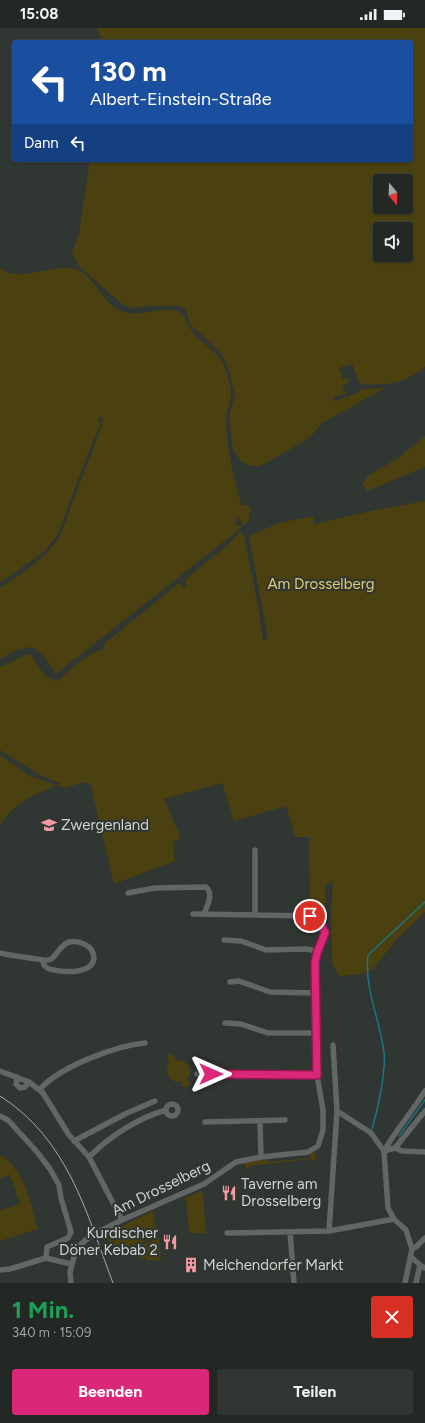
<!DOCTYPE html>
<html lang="de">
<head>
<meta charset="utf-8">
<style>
	:root { --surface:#242825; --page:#303432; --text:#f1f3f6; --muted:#a3a6a7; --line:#414442; --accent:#db2777 }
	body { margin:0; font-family:Figtree,sans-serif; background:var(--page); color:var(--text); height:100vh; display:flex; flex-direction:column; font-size:15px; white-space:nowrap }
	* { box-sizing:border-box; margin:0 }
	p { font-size:13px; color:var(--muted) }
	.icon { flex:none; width:22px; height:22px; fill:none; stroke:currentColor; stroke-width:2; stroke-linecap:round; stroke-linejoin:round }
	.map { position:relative; height:1255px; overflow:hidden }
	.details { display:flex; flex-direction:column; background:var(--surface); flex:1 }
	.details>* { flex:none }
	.guide { position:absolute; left:12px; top:12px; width:401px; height:122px; border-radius:4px; box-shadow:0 1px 3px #0004,0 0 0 1px var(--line); background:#1a4fa0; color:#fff; overflow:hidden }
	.needle { width:26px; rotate:161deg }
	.tools { position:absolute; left:373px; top:146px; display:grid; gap:8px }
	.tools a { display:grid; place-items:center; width:40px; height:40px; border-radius:4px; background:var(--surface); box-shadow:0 1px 3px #0004,0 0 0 1px var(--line); font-size:20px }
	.pin { position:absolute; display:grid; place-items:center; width:34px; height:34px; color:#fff; margin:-17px; border:2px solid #fff; border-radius:50%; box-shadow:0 1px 4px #0007 }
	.me { position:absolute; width:44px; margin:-22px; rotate:90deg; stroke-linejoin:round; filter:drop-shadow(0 0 3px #0008) }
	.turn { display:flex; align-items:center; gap:14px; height:84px; padding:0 12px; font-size:18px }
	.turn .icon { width:52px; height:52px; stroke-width:2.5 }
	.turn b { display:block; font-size:28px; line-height:34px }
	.then { display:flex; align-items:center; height:38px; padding:0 12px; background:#0003; gap:8px; font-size:15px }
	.round { display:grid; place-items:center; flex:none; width:42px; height:42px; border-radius:4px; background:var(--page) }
	.summary { display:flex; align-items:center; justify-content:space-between; height:68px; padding:0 12px }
	h1 { font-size:24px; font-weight:700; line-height:30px; color:#1e9e55 }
	.button { display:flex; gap:8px; margin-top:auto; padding:8px 12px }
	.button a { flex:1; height:46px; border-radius:4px; background:var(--accent); color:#fff; font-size:16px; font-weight:700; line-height:46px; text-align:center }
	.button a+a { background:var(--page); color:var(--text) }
	.status { display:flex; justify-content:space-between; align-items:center; height:28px; padding:0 20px; background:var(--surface); direction:ltr }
	.status svg { height:11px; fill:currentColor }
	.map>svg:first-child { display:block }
</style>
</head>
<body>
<div class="status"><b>15:08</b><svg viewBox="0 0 49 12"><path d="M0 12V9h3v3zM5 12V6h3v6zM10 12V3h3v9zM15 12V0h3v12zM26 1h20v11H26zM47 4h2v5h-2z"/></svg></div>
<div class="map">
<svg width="425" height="1255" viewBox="0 0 425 1255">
	<rect width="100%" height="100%" fill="#303631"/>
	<path fill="#4a4010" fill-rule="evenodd" d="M 98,0 L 425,0 L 425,339 C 401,357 389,357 360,356 L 352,336 L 339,340 L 343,351 L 348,350 L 349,352 L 347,356 L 342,358 L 346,366 L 333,369 L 335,374 L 346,368 L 347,369 L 361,363 L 361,361 L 385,360 L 322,395 L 313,406 L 303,414 L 260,438 L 250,438 L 241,433 L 233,422 L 229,389 L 235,366 L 227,336 L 222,326 L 191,297 L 185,281 L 179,278 L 148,278 L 133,280 L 123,277 L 79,238 L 72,225 L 79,205 L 90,132 L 411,132 L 411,14 L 102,14 ZM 380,153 L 406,153 L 406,179 L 380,179 ZM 380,201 L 406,201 L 406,227 L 380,227 Z
		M 0,240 C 19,257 54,233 77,242 C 96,249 102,276 123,284 C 142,290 162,277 177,283 C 186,286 189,301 195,307 C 204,318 219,324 224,338 C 227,345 232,359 231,367 C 230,375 226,383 226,391 C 226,419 234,451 242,478 L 249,477 L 251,482 L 249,485 L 249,494 L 243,497 L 237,487 L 236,497 L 242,499 L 56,646 L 45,629 L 32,619 L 18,621 L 0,631 L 0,560 C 22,545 46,531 60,508 L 101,400 L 103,389 L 98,389 L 100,398 L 91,417 L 58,506 L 45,523 L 0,555 Z
		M 425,408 L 425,439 L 367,463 L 362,456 L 368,448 L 398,430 Z
		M 425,473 L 425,884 L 397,911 L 373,941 L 361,946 L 339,948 L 332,936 L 331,884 L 333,854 L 326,857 L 324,887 L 310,885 L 309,809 L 295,809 L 286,778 L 234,793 L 222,755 L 164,771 L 181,810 L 173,814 L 175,833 L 114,856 L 91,758 L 85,754 L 65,760 L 57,757 C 32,768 16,773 0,797 L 0,727 L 29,748 L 57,757 L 61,756 L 40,747 L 0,722 L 0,639 L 28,626 L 31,627 C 38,637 44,651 57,653 C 67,645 94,620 105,621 L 104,616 L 179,555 L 183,560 L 186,558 L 185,552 L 231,514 L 240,504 L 244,509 L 259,582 L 263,612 L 268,611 L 249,508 L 279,495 L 313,488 L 314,496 L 380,481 Z
		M 169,1026 L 172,1026 L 176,1032 C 188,1033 194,1040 187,1052 L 190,1056 L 187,1059 L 182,1058 L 181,1054 L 173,1053 C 167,1048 164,1041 170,1035 L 167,1031 Z
		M 314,1124 L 317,1130 L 312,1134 L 311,1131 L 249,1138 L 249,1141 L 247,1141 L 244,1136 L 246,1133 L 267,1131 L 268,1134 L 311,1130 L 310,1126 Z
		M 0,1127 C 26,1142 30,1175 38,1201 L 0,1213 L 0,1182 L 20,1176 L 10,1147 L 0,1150 Z
		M 201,1163 L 203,1165 L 206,1205 L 189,1205 L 186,1169 Z
		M 153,1183 L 157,1208 L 114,1225 L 106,1206 Z
		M 156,1211 L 159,1211 L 161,1232 L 148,1233 L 146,1230 L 141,1231 L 136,1219 Z"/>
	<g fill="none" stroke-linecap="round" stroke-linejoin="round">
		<path stroke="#197683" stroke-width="1.5" d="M 372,1101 C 378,1081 386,1044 384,1024 C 380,992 364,960 368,927 L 425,874
			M 399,1108 L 425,1072"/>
		<path stroke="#626665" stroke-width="5.5" d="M 255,822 L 255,887
			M 128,865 L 155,860 L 206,859 C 214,866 207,878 204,886
			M 224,912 L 241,913 L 266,922 L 306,921 L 312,922 L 317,925
			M 0,925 C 14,928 29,930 43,932 C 55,934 56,923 64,917 C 71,910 90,915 93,925 C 100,948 59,945 47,940 C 44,938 43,936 43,932
			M 230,954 L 239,953 L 270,964 L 316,965
			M 225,995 L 241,996 L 268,1005 L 317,1005
			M 0,1043 L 29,1054 L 43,1065 L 69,1107 L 89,1129 L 122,1192
			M 197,1046 L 317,1047
			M 17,1049 L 16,1056 L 20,1060 L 25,1059 L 29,1054
			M 40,1061 C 60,1039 114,1018 145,1015
			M166 1082a6 6 0 1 1 12 0a6 6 0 1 1-12 0Z
			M 337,1083 L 371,1105 L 384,1123 L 388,1180 L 394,1191 L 406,1202 L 412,1221 L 405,1255
			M 0,1088 L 8,1092 L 38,1125 L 50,1141 L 59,1157 L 61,1170 L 71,1204 L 68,1210 L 47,1219 L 46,1230
			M 260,1093 L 261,1129
			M 205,1094 L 285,1092
			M 74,1113 L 127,1085 L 155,1073
			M 395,1120 L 402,1123 L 425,1124
			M 384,1123 C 396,1102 412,1084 425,1063
			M 384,1123 L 395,1120 L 425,1083
			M 89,1129 C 110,1108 138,1090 166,1082
			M 329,1203 L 337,1083 L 333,1017
			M 290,1204 L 294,1255
			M 227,1205 L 329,1203 L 394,1191
			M 412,1221 L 416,1219 L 425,1210
			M 411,1229 L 420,1237 L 425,1240
			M 0,1242 L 10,1241 L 46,1230 L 71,1236
			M 71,1255 L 70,1244 L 75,1225 L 81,1216 L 92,1207 L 122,1192 L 204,1156 L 236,1134 L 261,1129 L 308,1124 L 318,1118 L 323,1102 L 323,1082 L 317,1047 L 315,935 C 317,917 339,896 310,888 L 193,886
			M 416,1255 L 420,1237"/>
		<path stroke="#a7aba8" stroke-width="1" d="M 0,1068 C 68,1111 86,1184 113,1255"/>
	</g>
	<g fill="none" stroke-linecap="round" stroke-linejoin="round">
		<defs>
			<path id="route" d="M 211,1046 L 317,1047 L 315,935 L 317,925 L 325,905 L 320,893 L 310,888"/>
		</defs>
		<use href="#route" stroke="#8e194d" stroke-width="10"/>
		<use href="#route" stroke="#db2777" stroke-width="7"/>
	</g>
	<defs>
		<symbol id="school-bare" viewBox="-9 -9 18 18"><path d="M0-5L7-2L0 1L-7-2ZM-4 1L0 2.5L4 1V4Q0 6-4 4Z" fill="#f49aa6" stroke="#303631" stroke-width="2.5" paint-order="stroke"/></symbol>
		<symbol id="restaurant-bare" viewBox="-9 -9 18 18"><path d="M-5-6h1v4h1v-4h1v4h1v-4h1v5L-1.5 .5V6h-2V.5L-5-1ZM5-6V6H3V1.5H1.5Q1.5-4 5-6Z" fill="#f49aa6" stroke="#303631" stroke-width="2.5" paint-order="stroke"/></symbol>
		<symbol id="building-bare" viewBox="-9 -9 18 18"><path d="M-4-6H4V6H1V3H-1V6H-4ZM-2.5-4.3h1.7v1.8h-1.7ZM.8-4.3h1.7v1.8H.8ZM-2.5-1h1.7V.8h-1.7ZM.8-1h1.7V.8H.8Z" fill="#f49aa6" stroke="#303631" stroke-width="2.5" paint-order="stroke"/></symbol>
	</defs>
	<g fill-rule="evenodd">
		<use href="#school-bare" x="38" y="786" width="22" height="22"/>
		<use href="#restaurant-bare" x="218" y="1154" width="22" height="22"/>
		<use href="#restaurant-bare" x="159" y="1203" width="22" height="22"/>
		<use href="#building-bare" x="180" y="1226" width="22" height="22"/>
	</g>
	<g text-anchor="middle" stroke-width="4" stroke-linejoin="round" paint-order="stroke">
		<g font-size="15" fill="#e2cc73" stroke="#303631">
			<text x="321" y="561">Am Drosselberg</text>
		</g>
		<g font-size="15" fill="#cfd3d0" stroke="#303631" text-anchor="start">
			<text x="61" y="802">Zwergenland</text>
			<text x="241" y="1161">Taverne am<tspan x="241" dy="17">Drosselberg</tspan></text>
			<text x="158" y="1210" text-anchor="end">Kurdischer<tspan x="158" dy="17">Döner Kebab 2</tspan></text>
			<text x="203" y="1242">Melchendorfer Markt</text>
		</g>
		<g font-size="15" fill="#cfd3d0" stroke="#303631">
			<text transform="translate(161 1160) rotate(-26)" y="5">Am Drosselberg</text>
		</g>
	</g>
</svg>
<div class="tools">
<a><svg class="needle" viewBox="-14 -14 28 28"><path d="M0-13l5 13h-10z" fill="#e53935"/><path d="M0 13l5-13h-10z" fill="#a3a6a7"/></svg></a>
<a><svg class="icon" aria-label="sound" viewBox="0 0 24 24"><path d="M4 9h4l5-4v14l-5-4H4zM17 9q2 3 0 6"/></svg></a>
</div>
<div class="pin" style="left:310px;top:888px;background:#d93025"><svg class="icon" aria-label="arrive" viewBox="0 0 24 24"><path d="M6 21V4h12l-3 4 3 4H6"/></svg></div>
<svg class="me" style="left:211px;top:1046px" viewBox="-20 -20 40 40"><path d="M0-17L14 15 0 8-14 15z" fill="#db2777" stroke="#fff" stroke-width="4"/></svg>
<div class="guide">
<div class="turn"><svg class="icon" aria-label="left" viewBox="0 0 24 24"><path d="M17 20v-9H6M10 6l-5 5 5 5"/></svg><div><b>130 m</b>Albert-Einstein-Straße</div></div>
<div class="then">Dann<svg class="icon" aria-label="left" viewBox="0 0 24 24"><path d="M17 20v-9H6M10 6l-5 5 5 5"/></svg></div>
</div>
</div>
<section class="details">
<div class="summary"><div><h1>1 Min.</h1><p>340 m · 15:09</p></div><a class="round" style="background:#d93025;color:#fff"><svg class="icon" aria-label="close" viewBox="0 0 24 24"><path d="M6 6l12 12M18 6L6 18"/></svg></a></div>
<div class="button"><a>Beenden</a><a>Teilen</a></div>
</section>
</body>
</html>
